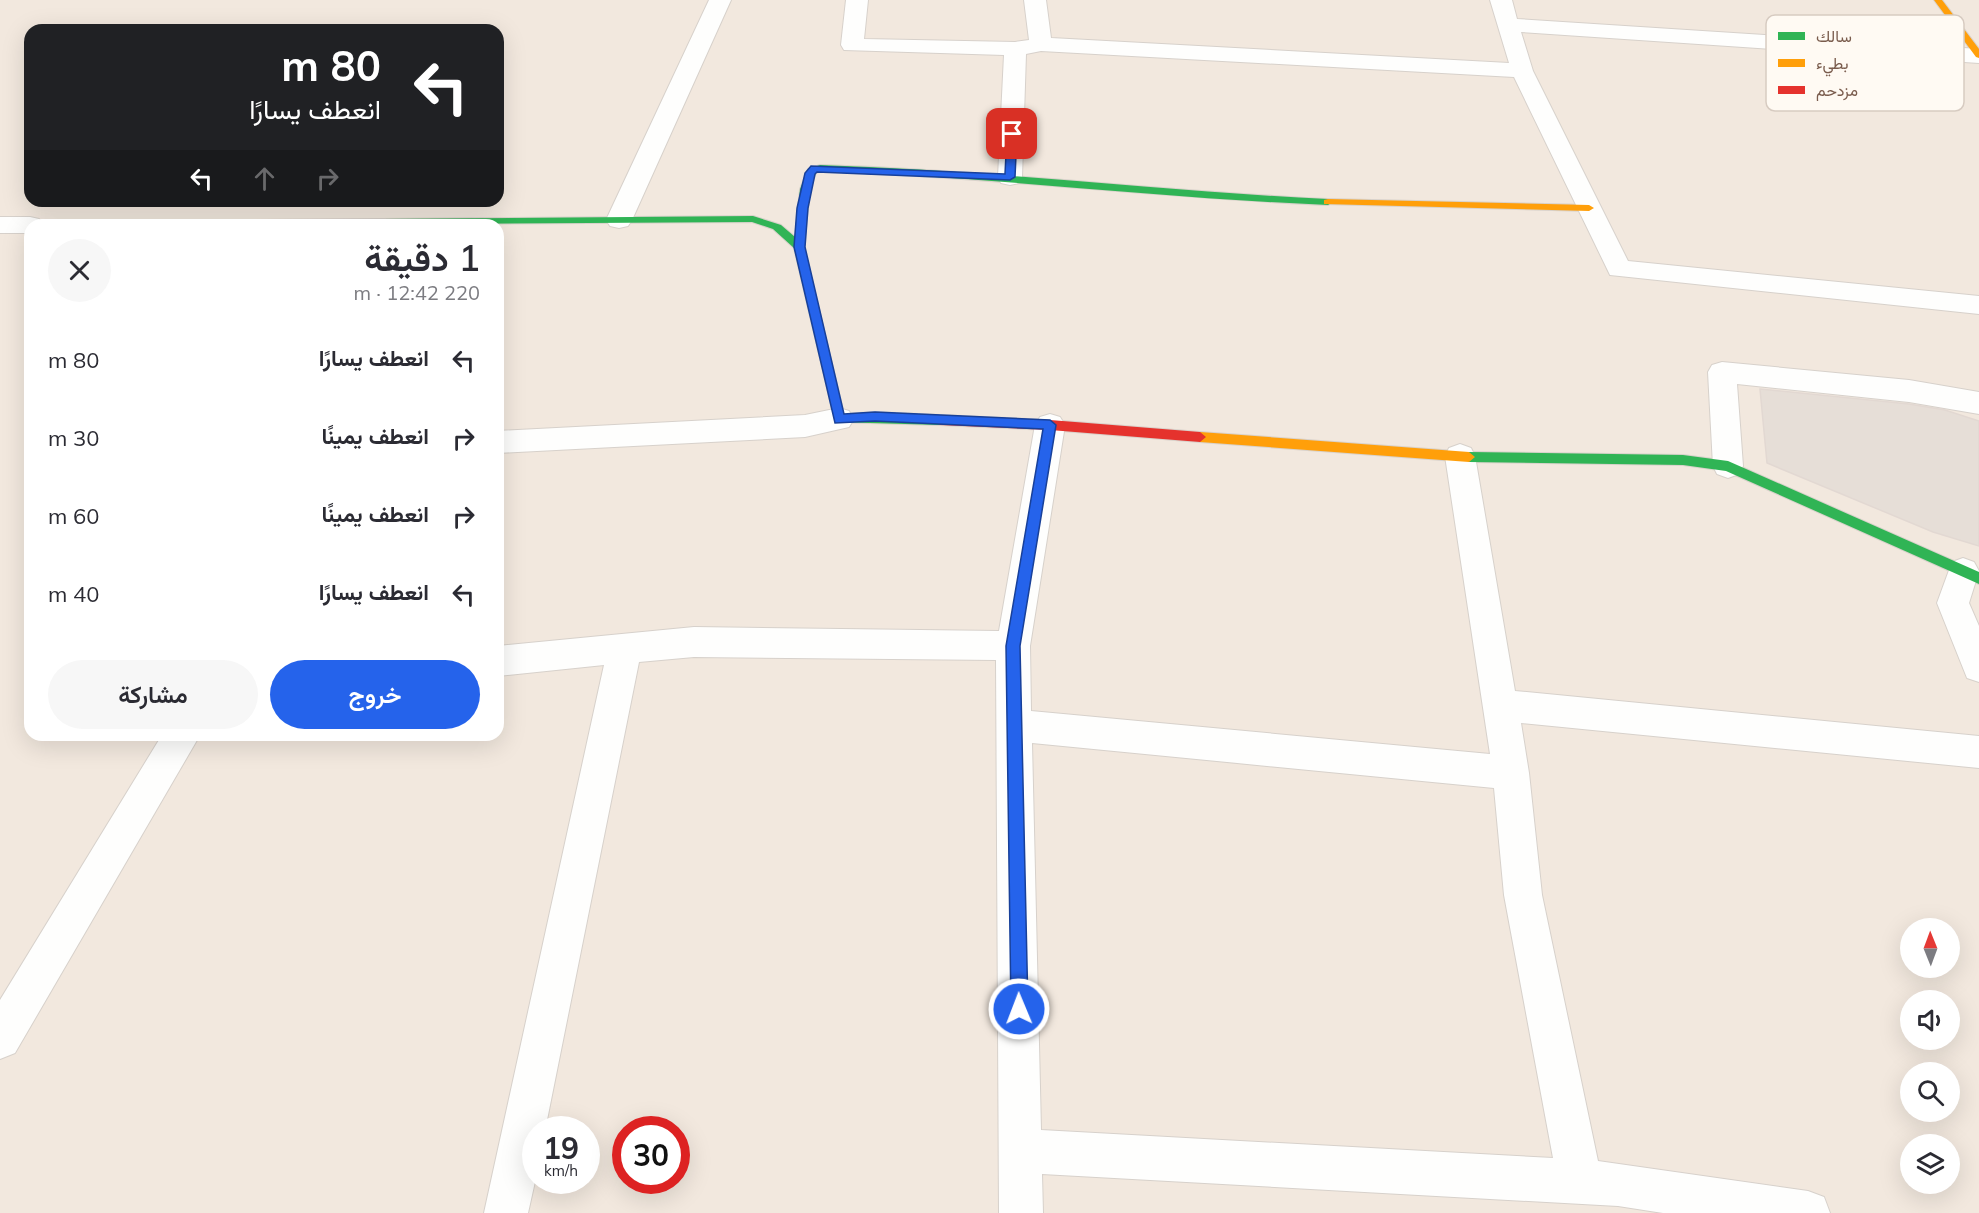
<!DOCTYPE html>
<html lang="ar">
<head>
<meta charset="utf-8">
<style>
	:root { --surface:#fff; --page:#f7f7f7; --text:#2b2b33; --muted:#7c7c81; --accent:#2563eb }
	body { margin:0; font-family:Mulish,Vazirmatn,sans-serif; background:var(--page); color:var(--text); direction:rtl; height:100vh; display:flex; flex-direction:column; font-size:22px; white-space:nowrap }
	* { box-sizing:border-box; margin:0 }
	p { font-size:20px; color:var(--muted) }
	.icon { flex:none; width:33px; height:33px; fill:none; stroke:currentColor; stroke-width:2; stroke-linecap:round; stroke-linejoin:round }
	.map { position:relative; flex:1; overflow:hidden; direction:ltr }
	.details { position:absolute; left:24px; top:219px; width:480px; height:522px; display:flex; flex-direction:column; background:var(--surface); border-radius:18px; box-shadow:0 6px 24px #0002; direction:rtl }
	.details>* { flex:none }
	.guide { position:absolute; left:24px; top:24px; width:480px; height:183px; border-radius:18px; box-shadow:0 6px 24px #0002; direction:rtl; background:#202124; color:#fff; overflow:hidden }
	.needle { width:39px; rotate:359deg }
	.buttons { position:absolute; left:1900px; top:918px; display:grid; gap:12px }
	.buttons a { display:grid; place-items:center; width:60px; height:60px; border-radius:50%; background:var(--surface); box-shadow:0 6px 24px #0002; font-size:30px }
	.speed { position:absolute; left:522px; top:1116px; display:flex; gap:12px; font-size:30px; font-weight:700; text-align:center }
	.speed>* { display:grid; place-content:center; width:78px; height:78px; border-radius:50%; background:var(--surface); box-shadow:0 6px 24px #0002; line-height:1 }
	.speed small { font-size:15px; font-weight:400 }
	.speed .limit { border:9px solid #d22; background:#fff; color:#111 }
	.pin { position:absolute; display:grid; place-items:center; width:51px; height:51px; color:#fff; margin:-26px; border-radius:12px; box-shadow:0 3px 9px #0006 }
	.me { position:absolute; width:66px; margin:-33px; rotate:359deg; stroke-linejoin:round; filter:drop-shadow(0 0 4px #0008) }
	.turn { display:flex; align-items:center; gap:21px; height:126px; padding:0 24px; font-size:27px }
	.turn .icon { width:78px; height:78px; stroke-width:2.5 }
	.turn b { display:block; font-size:42px; line-height:51px }
	.lanes { display:flex; align-items:center; height:57px; padding:0 24px; background:#0003; justify-content:center; gap:30px; direction:ltr }
	.lanes .off { opacity:.35 }
	.round { display:grid; place-items:center; flex:none; width:63px; height:63px; border-radius:32px; background:var(--page) }
	.overview { display:flex; align-items:center; justify-content:space-between; height:102px; padding:0 24px }
	h1 { font-size:36px; font-weight:600; line-height:45px }
	.primary-button { display:flex; gap:12px; margin-top:auto; padding:12px 24px }
	.primary-button a { flex:1; height:69px; border-radius:36px; background:var(--accent); color:#fff; font-size:24px; font-weight:600; line-height:69px; text-align:center }
	.primary-button a+a { background:var(--page); color:var(--text) }
	ul { padding:0; list-style:none }
	li { display:flex; align-items:center; gap:18px; height:78px; padding:0 24px }
	li div { flex:1 }
	li b { display:block; font-size:22px }
	li em { font-style:normal }
	.map>svg:first-child { display:block }
</style>
</head>
<body>
<div class="map">
<svg width="1979" height="1213" viewBox="0 0 1979 1213">
	<rect width="100%" height="100%" fill="#f9f5f0"/>
	<path fill="#f2e8de" fill-rule="evenodd" d="M 0,0 L 1979,0 L 1979,1213 L 0,1213 ZM 30,30 L 498,30 L 498,201 L 30,201 ZM 30,225 L 498,225 L 498,735 L 30,735 ZM 1911,928 L 1950,928 L 1950,968 L 1911,968 ZM 1911,1000 L 1950,1000 L 1950,1040 L 1911,1040 ZM 1911,1072 L 1950,1072 L 1950,1112 L 1911,1112 ZM 536,1130 L 586,1130 L 586,1180 L 536,1180 ZM 626,1130 L 676,1130 L 676,1180 L 626,1180 ZM 1911,1144 L 1950,1144 L 1950,1184 L 1911,1184 Z"/>
	<path fill="#e6ded7" stroke="#e2d8d2" stroke-width="1.5" d="M 1760,389 L 1909,404 L 1945,410 L 1979,421 L 1979,546 L 1933,532 L 1767,463 Z"/>
	<g fill="none" stroke-linecap="round" stroke-linejoin="round">
		<defs>
			<path id="street" d="M 709,0 L 731,0 L 632,220 L 628,226 L 619,228 L 610,226 L 606,220 Z
				M 846,0 L 868,0 L 864,39 L 1015,42 L 1029,40 L 1024,0 L 1046,0 L 1051,38 L 1509,63 L 1490,0 L 1512,0 L 1517,19 L 1979,49 L 1979,63 L 1521,32 L 1533,71 L 1628,261 L 1979,296 L 1979,314 L 1610,275 L 1514,77 L 1041,51 L 1026,54 L 1022,177 L 1019,183 L 1010,185 L 1001,183 L 998,177 L 1004,55 L 844,50 L 841,45 Z
				M 0,217 L 30,217 L 39,219 L 43,225 L 30,225 L 30,233 L 0,233 Z
				M 1722,362 L 1909,380 L 1979,392 L 1979,414 L 1909,402 L 1737,384 L 1743,466 L 1739,474 L 1728,478 L 1717,474 L 1713,466 L 1708,372 L 1712,365 Z
				M 839,408 L 849,411 L 854,419 L 849,427 L 805,437 L 498,453 L 498,431 L 805,415 Z
				M 1050,414 L 1060,417 L 1065,425 L 1030,646 L 1031,711 L 1490,754 L 1445,456 L 1449,448 L 1460,444 L 1471,448 L 1475,456 L 1515,691 L 1979,736 L 1979,768 L 1521,723 L 1529,773 L 1542,895 L 1598,1161 L 1808,1191 L 1824,1197 L 1830,1213 L 1663,1213 L 1618,1206 L 1042,1174 L 1043,1213 L 999,1213 L 996,660 L 694,657 L 639,662 L 545,1130 L 536,1130 L 536,1177 L 528,1213 L 484,1213 L 604,665 L 498,676 L 498,646 L 694,627 L 999,631 L 1035,425 L 1040,417 ZM 1032,743 L 1494,788 L 1504,895 L 1553,1158 L 1041,1130 Z
				M 1963,558 L 1974,562 L 1979,571 L 1969,603 L 1979,626 L 1979,682 L 1967,678 L 1937,603 L 1952,562 Z
				M 162,735 L 200,735 L 15,1053 L 0,1059 L 0,1000 Z"/>
			<path id="fast" d="M 820,165 C 990,170 1158,191 1328,199 L 1333,202 L 1328,205 C 1159,198 990,177 821,171 L 816,173 L 810,189 L 804,247 L 844,414 L 875,412 L 940,415 L 946,420 L 940,425 L 835,422 L 794,248 L 773,229 L 752,222 L 246,225 L 245,223 L 250,220 L 753,216 L 781,225 L 795,237 L 800,189 L 808,169 Z
				M 1469,452 L 1683,455 L 1728,461 L 1979,572 L 1979,584 L 1726,471 L 1683,465 L 1469,462 L 1463,457 Z"/>
			<path id="slow" d="M 1934,0 L 1942,0 L 1979,49 L 1979,58 L 1976,57 Z
				M 1328,199 L 1589,205 L 1594,208 L 1589,211 L 1324,204 L 1324,200 Z
				M 250,220 L 254,221 L 254,225 L 40,225 L 45,222 Z
				M 1200,432 L 1469,452 L 1475,457 L 1469,462 L 1200,442 L 1194,437 Z"/>
			<path id="jam" d="M 940,415 L 1050,420 L 1200,432 L 1206,437 L 1200,442 L 1050,430 L 940,425 L 934,420 Z"/>
		</defs>
		<use href="#street" stroke="#d7d1cb" stroke-width="2"/>
		<use href="#fast" stroke="#d9d2cb" stroke-width="2"/>
		<use href="#slow" stroke="#d9d2cb" stroke-width="2"/>
		<use href="#jam" stroke="#d9d2cb" stroke-width="2"/>
		<use href="#street" fill="#fefefd" fill-rule="evenodd"/>
		<use href="#fast" fill="#30b455" fill-rule="evenodd"/>
		<use href="#slow" fill="#ff9f0a" fill-rule="evenodd"/>
		<use href="#jam" fill="#e5322d" fill-rule="evenodd"/>
	</g>
	<path fill="#2563eb" stroke="#184099" stroke-width="1.5" d="M 1012,131 L 1017,134 L 1015,177 L 1010,180 L 817,172 L 815,174 L 808,208 L 805,247 L 844,414 L 875,412 L 1050,420 L 1056,425 L 1020,646 L 1028,1009 L 1025,1015 L 1019,1017 L 1013,1015 L 1011,1009 L 1006,646 L 1043,429 L 875,421 L 835,423 L 794,247 L 797,208 L 805,173 L 811,166 L 1005,174 L 1007,134 Z"/>
	<rect x="1766" y="15" width="198" height="96" rx="9" fill="#fffaf3" stroke="#d7cbc1" stroke-width="1.5"/>
	<rect x="1778" y="32" width="27" height="8" fill="#30b455"/>
	<rect x="1778" y="59" width="27" height="8" fill="#ff9f0a"/>
	<rect x="1778" y="86" width="27" height="8" fill="#e5322d"/>
	<g font-size="16" fill="#7a5c4d">
		<text x="1816" y="42">سالك</text>
		<text x="1816" y="69">بطيء</text>
		<text x="1816" y="96">مزدحم</text>
	</g>
</svg>
<div class="buttons">
<a><svg class="needle" viewBox="-14 -14 28 28"><path d="M0-13l5 13h-10z" fill="#e53935"/><path d="M0 13l5-13h-10z" fill="#7c7c81"/></svg></a>
<a><svg class="icon" aria-label="sound" viewBox="0 0 24 24"><path d="M4 9h4l5-4v14l-5-4H4zM17 9q2 3 0 6"/></svg></a>
<a><svg class="icon" aria-label="search" viewBox="0 0 24 24"><circle cx="10" cy="10" r="6"/><path d="M15 15l6 6"/></svg></a>
<a><svg class="icon" aria-label="layers" viewBox="0 0 24 24"><path d="M12 4l9 5-9 5-9-5zM3 14l9 5 9-5"/></svg></a>
</div>
<div class="speed"><div>19<small>km/h</small></div><div class="limit">30</div></div>
<div class="pin" style="left:1012px;top:134px;background:#d93025"><svg class="icon" aria-label="arrive" viewBox="0 0 24 24"><path d="M6 21V4h12l-3 4 3 4H6"/></svg></div>
<svg class="me" style="left:1019px;top:1009px" viewBox="-20 -20 40 40"><circle r="17" fill="#2563eb" stroke="#fff" stroke-width="3"/><path d="M0-11L8 9 0 5-8 9z" fill="#fff"/></svg>
<div class="guide">
<div class="turn"><svg class="icon" aria-label="left" viewBox="0 0 24 24"><path d="M17 20v-9H6M10 6l-5 5 5 5"/></svg><div><b>80 m</b>انعطف يسارًا</div></div>
<div class="lanes"><svg class="icon" aria-label="left" viewBox="0 0 24 24"><path d="M17 20v-9H6M10 6l-5 5 5 5"/></svg><svg class="icon off" aria-label="ahead" viewBox="0 0 24 24"><path d="M12 20V5M6 11l6-6 6 6"/></svg><svg class="icon off" aria-label="right" viewBox="0 0 24 24"><path d="M7 20v-9h11M14 6l5 5-5 5"/></svg></div>
</div>
<section class="details">
<div class="overview"><div><h1>1 دقيقة</h1><p>220 m · 12:42</p></div><a class="round"><svg class="icon" aria-label="close" viewBox="0 0 24 24"><path d="M6 6l12 12M18 6L6 18"/></svg></a></div>
<ul>
<li><svg class="icon" aria-label="left" viewBox="0 0 24 24"><path d="M17 20v-9H6M10 6l-5 5 5 5"/></svg><div><b>انعطف يسارًا</b></div><em>80 m</em></li>
<li><svg class="icon" aria-label="right" viewBox="0 0 24 24"><path d="M7 20v-9h11M14 6l5 5-5 5"/></svg><div><b>انعطف يمينًا</b></div><em>30 m</em></li>
<li><svg class="icon" aria-label="right" viewBox="0 0 24 24"><path d="M7 20v-9h11M14 6l5 5-5 5"/></svg><div><b>انعطف يمينًا</b></div><em>60 m</em></li>
<li><svg class="icon" aria-label="left" viewBox="0 0 24 24"><path d="M17 20v-9H6M10 6l-5 5 5 5"/></svg><div><b>انعطف يسارًا</b></div><em>40 m</em></li>
</ul>
<div class="primary-button"><a>خروج</a><a>مشاركة</a></div>
</section>
</div>
</body>
</html>
